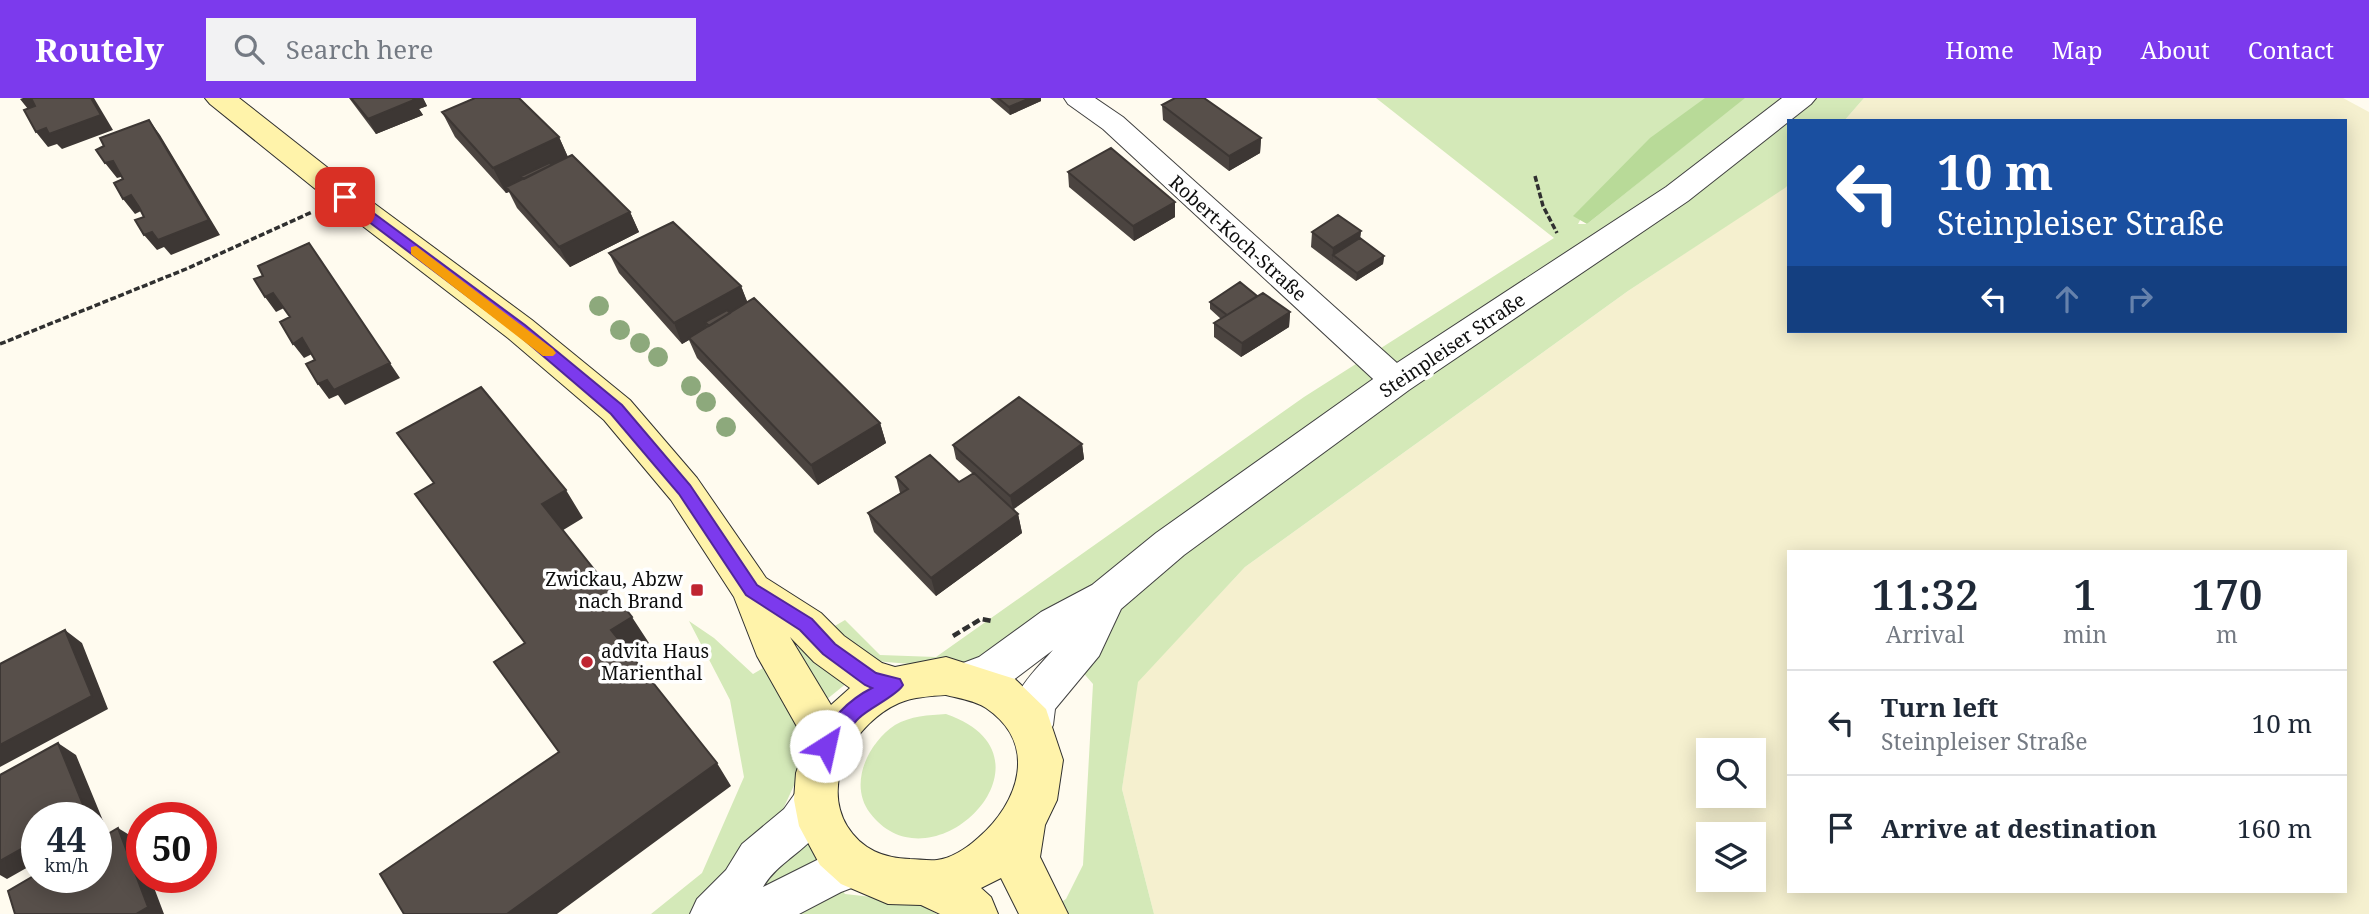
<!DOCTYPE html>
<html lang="en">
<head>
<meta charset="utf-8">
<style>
	:root { --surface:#fff; --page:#f2f2f3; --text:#1f2937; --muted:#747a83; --line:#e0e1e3; --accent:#7c3aed }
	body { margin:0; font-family:"Noto Serif",serif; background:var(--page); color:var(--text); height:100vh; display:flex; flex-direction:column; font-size:26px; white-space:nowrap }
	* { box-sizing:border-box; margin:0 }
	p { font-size:23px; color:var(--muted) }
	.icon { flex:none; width:38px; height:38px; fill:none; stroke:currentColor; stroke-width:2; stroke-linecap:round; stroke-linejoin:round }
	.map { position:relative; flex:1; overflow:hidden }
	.sheet { position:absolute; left:1787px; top:452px; width:560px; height:343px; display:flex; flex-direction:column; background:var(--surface); border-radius:0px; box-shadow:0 4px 18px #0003 }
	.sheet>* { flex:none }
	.guide { position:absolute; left:1787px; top:21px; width:560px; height:214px; border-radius:0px; box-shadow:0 4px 18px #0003; background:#1a4fa0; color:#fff; overflow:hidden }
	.controls { position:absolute; left:1696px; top:640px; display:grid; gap:14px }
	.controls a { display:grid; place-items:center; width:70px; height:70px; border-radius:0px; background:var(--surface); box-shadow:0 4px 18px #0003; font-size:35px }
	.speed { position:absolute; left:21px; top:704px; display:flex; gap:14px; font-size:35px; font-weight:700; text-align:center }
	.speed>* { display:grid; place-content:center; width:91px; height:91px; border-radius:50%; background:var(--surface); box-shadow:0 4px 18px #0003; line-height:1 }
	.speed small { font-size:18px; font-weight:400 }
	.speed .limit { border:10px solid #d22; background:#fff; color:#111 }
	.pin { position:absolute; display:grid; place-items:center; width:60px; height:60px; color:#fff; margin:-30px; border-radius:14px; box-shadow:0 4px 10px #0006 }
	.me { position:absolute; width:77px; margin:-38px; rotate:35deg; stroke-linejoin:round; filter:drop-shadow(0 0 5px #0008) }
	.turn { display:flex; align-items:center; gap:24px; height:147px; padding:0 35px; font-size:32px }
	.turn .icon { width:91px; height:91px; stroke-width:2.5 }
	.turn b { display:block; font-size:49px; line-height:60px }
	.lanes { display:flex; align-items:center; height:66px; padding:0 35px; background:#0003; justify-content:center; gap:35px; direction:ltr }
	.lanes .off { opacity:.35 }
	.eta { display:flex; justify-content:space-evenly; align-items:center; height:119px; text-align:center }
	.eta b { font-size:42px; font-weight:600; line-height:49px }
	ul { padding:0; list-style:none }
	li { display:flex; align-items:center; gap:21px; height:105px; padding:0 35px; border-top:2px solid var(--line) }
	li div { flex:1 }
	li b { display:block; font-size:26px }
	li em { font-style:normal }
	header { display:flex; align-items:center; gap:42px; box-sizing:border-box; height:98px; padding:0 35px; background:var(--accent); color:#fff }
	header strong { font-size:33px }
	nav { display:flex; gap:38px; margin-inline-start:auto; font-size:24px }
	.search { width:490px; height:63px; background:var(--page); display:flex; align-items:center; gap:18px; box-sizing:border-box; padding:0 24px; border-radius:0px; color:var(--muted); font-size:26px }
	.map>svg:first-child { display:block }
</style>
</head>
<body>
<header>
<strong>Routely</strong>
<div class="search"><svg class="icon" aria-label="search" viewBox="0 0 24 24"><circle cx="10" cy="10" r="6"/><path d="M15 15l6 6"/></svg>Search here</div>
<nav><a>Home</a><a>Map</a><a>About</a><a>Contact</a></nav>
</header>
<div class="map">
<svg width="2369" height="816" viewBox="0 0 2369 816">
	<rect width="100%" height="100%" fill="#fffbef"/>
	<path fill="#f5f0cf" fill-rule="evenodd" d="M 1864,0 L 2343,0 L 2369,14 L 2369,816 L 1154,816 L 1122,691 L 1137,584 L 1245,469 L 1628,193 L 1788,87 L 1788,233 L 2345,233 L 2345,23 L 1844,23 ZM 1788,453 L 2345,453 L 2345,793 L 1788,793 ZM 1708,653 L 1754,653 L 1754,698 L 1708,698 ZM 1708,737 L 1754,737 L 1754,782 L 1708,782 Z"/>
	<path fill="#d4e9b8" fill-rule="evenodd" d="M 1376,0 L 1864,0 L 1844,23 L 1788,23 L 1788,87 L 1785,90 L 1628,193 L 1245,469 L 1138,584 L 1122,691 L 1154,816 L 1043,816 L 1066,801 L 1083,767 L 1093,586 L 1039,524 L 979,564 L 923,567 L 874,563 L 800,623 L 802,670 L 784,709 L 845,796 L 917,804 L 937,816 L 651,816 L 702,775 L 744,679 L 730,602 L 689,523 L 714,540 L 753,576 L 845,522 L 880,557 L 936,559 L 1304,299 L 1554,140 ZM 1719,20 L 1587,126 L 1578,126 L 1585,113 Z
		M 946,616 C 1069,658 932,797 870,715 C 848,686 868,645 895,627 C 910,618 929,617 946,616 Z"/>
	<path fill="#b8da98" d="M 1705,0 L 1745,0 L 1587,126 L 1573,118 L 1650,40 Z"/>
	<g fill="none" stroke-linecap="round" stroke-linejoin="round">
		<defs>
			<path id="minor" d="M 1064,0 L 1095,0 L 1123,19 L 1407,274 L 1412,283 L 1407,292 L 1396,295 L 1385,292 L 1103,31 L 1068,6 Z
				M 815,681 L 829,687 L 835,700 C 830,713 823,728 814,739 C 797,758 776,767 763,789 L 817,762 L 855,749 L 870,755 L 876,769 L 870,783 L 841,794 L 799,816 L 690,816 L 697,801 L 726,772 L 742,746 L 784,711 L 801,687 Z"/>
			<path id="tertiary" d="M 1782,0 L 1816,0 L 1811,6 L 1688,103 L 1409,292 L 1184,457 L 1121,511 L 1099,558 L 1055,611 L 1053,627 L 1046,641 L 1031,646 L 1016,641 C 999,605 1031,577 1053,552 L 1008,586 L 970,600 L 955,594 L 949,581 L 955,568 L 979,559 L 1041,514 L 1092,487 L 1156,435 L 1383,274 L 1666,89 Z"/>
			<path id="secondary" d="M 205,0 L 239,0 L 356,92 L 532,222 L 630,302 L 697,380 L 766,480 L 821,515 L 844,538 L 882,565 L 895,569 L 946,559 L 999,576 L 1015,581 L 1046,611 L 1063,662 L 1057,702 L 1045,727 L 1040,759 L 1068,816 L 1019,816 L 1001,780 L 981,790 L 991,799 L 998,816 L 940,816 L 921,807 L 888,806 L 841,786 L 820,767 L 799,728 L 794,702 L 796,675 L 805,649 L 800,634 L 757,558 L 734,499 L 671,402 L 604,322 L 508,240 L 334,106 L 210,6 ZM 790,539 L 814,564 L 850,590 L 831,607 ZM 946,597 C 958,600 976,603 986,610 C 1039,646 1019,705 978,740 C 967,750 952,760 937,762 C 928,763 918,761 910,761 C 884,760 862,752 847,728 C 820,683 856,624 899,605 C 913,599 931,598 946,597 Z"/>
		</defs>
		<use href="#minor" stroke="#414141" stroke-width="2"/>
		<use href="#tertiary" stroke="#414141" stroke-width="2"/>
		<use href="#secondary" stroke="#303030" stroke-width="2"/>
		<path stroke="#303030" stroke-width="3.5" stroke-dasharray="6 2.5" stroke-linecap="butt" d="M 1535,78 L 1543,108 L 1557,135
			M 0,246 L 186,171 L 312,114"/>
		<path stroke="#303030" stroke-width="4.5" stroke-dasharray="8 3.5" stroke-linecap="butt" d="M 953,538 L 981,521 L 992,523"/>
		<use href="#minor" fill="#fff" fill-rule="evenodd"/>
		<use href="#tertiary" fill="#fff" fill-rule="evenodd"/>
		<use href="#secondary" fill="#fff3aa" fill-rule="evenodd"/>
	</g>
	<g fill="#8da97c">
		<circle cx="599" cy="208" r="10"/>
		<circle cx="620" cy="232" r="10"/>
		<circle cx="640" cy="245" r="10"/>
		<circle cx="658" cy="259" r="10"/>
		<circle cx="691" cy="288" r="10"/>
		<circle cx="706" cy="304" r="10"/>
		<circle cx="726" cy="329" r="10"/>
	</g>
	<path fill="#4b4440" d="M 349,0 L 423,0 L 427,8 L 419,11 L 423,17 L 376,36 Z
		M 990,0 L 1041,0 L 1041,3 L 1010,17 Z
		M 1162,7 L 1261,40 L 1260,55 L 1229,73 L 1163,22 Z
		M 442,14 L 559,39 L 568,59 L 630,114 L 639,134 L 570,169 L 517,110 L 509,94 L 506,95 L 455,39 Z
		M 1068,74 L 1175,104 L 1175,119 L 1134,143 L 1069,89 Z
		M 1361,133 L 1360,140 L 1384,158 L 1383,166 L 1356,183 L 1311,149 L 1312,134 Z
		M 609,155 L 741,188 L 747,204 L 880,325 L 886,345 L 818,387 L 697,260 L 689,242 L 682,246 L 619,175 Z
		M 1257,198 L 1290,214 L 1289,229 L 1241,259 L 1214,239 L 1214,225 L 1221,221 L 1210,211 L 1210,204 Z
		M 1082,346 L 1084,361 L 1014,411 L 1018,416 L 1022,435 L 936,498 L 874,434 L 868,415 L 900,395 L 896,379 L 959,384 L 973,376 L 956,361 L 953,347 Z"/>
	<path fill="#3d3734" d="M 23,0 L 31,0 L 42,13 L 32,16 L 20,1 Z
		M 91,0 L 94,0 L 113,32 L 62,51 L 57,46 L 48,49 L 36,34 L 46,30 Z
		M 411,0 L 423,0 L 427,8 L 419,11 L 423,17 L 376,36 L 368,21 Z
		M 1030,0 L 1041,0 L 1041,3 L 1010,17 L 1009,9 Z
		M 149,22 L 160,37 L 220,137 L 171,157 L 164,149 L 157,152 L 144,137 Z
		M 559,39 L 570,64 L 521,78 L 525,86 L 506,89 L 509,94 L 506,95 L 493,70 Z
		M 1261,40 L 1260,55 L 1229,73 L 1229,58 Z
		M 113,63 L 125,78 L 117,80 L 105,65 Z
		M 131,97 L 143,112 L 135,116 L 123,101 Z
		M 1175,104 L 1175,119 L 1134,143 L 1133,128 Z
		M 630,114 L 639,134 L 570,169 L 559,149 Z
		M 1361,133 L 1359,148 L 1333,157 L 1332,165 L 1333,150 Z
		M 309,145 L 400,280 L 345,307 L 338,297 L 329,301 L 318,286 L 327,282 Z
		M 1384,158 L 1383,166 L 1356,183 L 1357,175 Z
		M 741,188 L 749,208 L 705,224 L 708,231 L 682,246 L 674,225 Z
		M 273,195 L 284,210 L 276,214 L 265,199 Z
		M 1290,214 L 1289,229 L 1241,259 L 1242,245 Z
		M 302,240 L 314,255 L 304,260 L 293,246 Z
		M 880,325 L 886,345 L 818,387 L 811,367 Z
		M 1082,346 L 1084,361 L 1013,411 L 1010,398 Z
		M 566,392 L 583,420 L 560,434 L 542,406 Z
		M 1018,416 L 1022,435 L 936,498 L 931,480 Z
		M 632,519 L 649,545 L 628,558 L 611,532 Z
		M 65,532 L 82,545 L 108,611 L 0,669 L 0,647 Z
		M 58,645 L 76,657 L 104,725 L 96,730 L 96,719 L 77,719 Z
		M 717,665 L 731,688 L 557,816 L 507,816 Z
		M 118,730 L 136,741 L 142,757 L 142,779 L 150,779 L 164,816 L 136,816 Z
		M 37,742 L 37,764 L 7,781 L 0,777 L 0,763 Z"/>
	<path fill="#574f4a" stroke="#3d3734" stroke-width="2" d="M 31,0 L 91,0 L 101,17 L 49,36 L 46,30 L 36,34 L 24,12 L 35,8 Z
		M 351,0 L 412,0 L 414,2 L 368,21 Z
		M 475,0 L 519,0 L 559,39 L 493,70 L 442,14 Z
		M 998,0 L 1030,0 L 1009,9 Z
		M 1175,0 L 1204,0 L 1261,40 L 1229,58 L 1162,7 Z
		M 149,22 L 209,122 L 158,142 L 152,134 L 144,137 L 135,122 L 144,119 L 139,109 L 131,97 L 123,101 L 114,85 L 123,81 L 113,63 L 105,65 L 96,52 L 104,48 L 100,40 Z
		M 1111,50 L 1175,104 L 1133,128 L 1068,74 Z
		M 572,57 L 630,114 L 559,149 L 506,89 Z
		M 549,65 L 552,67 L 524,81 L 521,78 Z
		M 1338,117 L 1361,133 L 1333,150 L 1312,134 Z
		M 673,124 L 741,188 L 674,225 L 609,155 Z
		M 1360,140 L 1384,158 L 1357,175 L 1333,157 Z
		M 309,145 L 390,265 L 334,292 L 327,282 L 318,286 L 306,266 L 315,262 L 302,240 L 293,246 L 280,224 L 290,219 L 273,195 L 265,199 L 254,181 L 263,178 L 258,168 Z
		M 1240,184 L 1257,198 L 1227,217 L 1210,204 Z
		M 1263,195 L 1290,214 L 1242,245 L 1214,225 Z
		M 754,200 L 880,325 L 811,367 L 689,240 Z
		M 727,212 L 730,215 L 709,228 L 705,224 Z
		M 481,289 L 566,392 L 542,406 L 632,519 L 611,532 L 717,665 L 507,816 L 404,816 L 380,776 L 559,654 L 494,564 L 525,545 L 415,396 L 434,385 L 397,335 Z
		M 1019,299 L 1082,346 L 1010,398 L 953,347 Z
		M 930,357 L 959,384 L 974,375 L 1018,416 L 931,480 L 868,415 L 908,391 L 896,379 Z
		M 65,532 L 92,598 L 0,647 L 0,566 Z
		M 58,645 L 86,714 L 77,719 L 37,719 L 37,742 L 0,763 L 0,677 Z
		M 118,730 L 148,809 L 136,816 L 15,816 L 8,793 L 37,776 L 37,779 L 96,779 L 96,743 Z"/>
	<path fill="#7c3aed" stroke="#51269a" stroke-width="2" d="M 345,94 L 525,227 L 622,307 L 690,387 L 757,487 L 812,521 L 835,546 L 876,575 L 900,581 L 903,587 C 898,597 869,610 859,620 C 848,630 840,651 826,656 L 820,654 L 817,648 C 829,623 848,602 872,590 L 865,587 L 823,556 L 800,532 L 746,497 L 679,396 L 611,316 L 515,234 L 340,102 L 340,96 Z"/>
	<path fill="#f59e0b" d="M 416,148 L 553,251 L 556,255 L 553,258 L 543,258 L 411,156 L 411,149 Z"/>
	<g fill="#bf2532" stroke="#fff" stroke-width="2.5">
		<rect x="690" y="485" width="14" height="14" rx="3.5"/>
		<circle cx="587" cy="564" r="7"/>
	</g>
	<g text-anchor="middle" stroke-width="7" stroke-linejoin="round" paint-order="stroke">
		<g font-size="19" fill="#0e0e0e" stroke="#fff">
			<text transform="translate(1238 140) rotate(42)" y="7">Robert-Koch-Straße</text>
			<text transform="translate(1452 247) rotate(-34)" y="7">Steinpleiser Straße</text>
		</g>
		<g font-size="19" fill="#0e0e0e" stroke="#fff" text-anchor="end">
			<text x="683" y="488">Zwickau, Abzw<tspan x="683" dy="22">nach Brand</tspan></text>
			<text x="601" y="560" text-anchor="start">advita Haus<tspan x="601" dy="22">Marienthal</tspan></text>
		</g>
	</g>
</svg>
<div class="controls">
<a><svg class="icon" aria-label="search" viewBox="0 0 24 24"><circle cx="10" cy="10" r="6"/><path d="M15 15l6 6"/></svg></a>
<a><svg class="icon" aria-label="layers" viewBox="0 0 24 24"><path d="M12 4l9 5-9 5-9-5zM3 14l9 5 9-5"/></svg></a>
</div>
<div class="speed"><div>44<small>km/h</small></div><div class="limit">50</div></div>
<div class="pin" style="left:345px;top:99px;background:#d93025"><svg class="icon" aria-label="arrive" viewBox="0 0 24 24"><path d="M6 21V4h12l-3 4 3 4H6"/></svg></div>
<svg class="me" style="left:826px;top:648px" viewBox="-20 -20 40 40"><circle r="19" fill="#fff"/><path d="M0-13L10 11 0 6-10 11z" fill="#7c3aed"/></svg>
<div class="guide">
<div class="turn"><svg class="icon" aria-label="left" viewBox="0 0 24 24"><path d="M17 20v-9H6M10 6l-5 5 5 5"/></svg><div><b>10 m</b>Steinpleiser Straße</div></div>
<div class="lanes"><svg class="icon" aria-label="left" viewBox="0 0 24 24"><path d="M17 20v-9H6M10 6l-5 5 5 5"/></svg><svg class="icon off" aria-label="ahead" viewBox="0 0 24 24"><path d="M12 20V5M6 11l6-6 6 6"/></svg><svg class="icon off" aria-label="right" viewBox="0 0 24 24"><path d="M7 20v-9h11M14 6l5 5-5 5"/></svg></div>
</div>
<section class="sheet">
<div class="eta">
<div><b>11:32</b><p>Arrival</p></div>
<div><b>1</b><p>min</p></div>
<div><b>170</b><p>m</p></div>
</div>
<ul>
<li><svg class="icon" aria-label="left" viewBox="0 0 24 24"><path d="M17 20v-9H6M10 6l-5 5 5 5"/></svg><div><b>Turn left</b><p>Steinpleiser Straße</p></div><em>10 m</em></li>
<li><svg class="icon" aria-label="arrive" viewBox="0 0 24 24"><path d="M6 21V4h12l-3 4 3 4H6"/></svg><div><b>Arrive at destination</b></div><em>160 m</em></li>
</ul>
</section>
</div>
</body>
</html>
